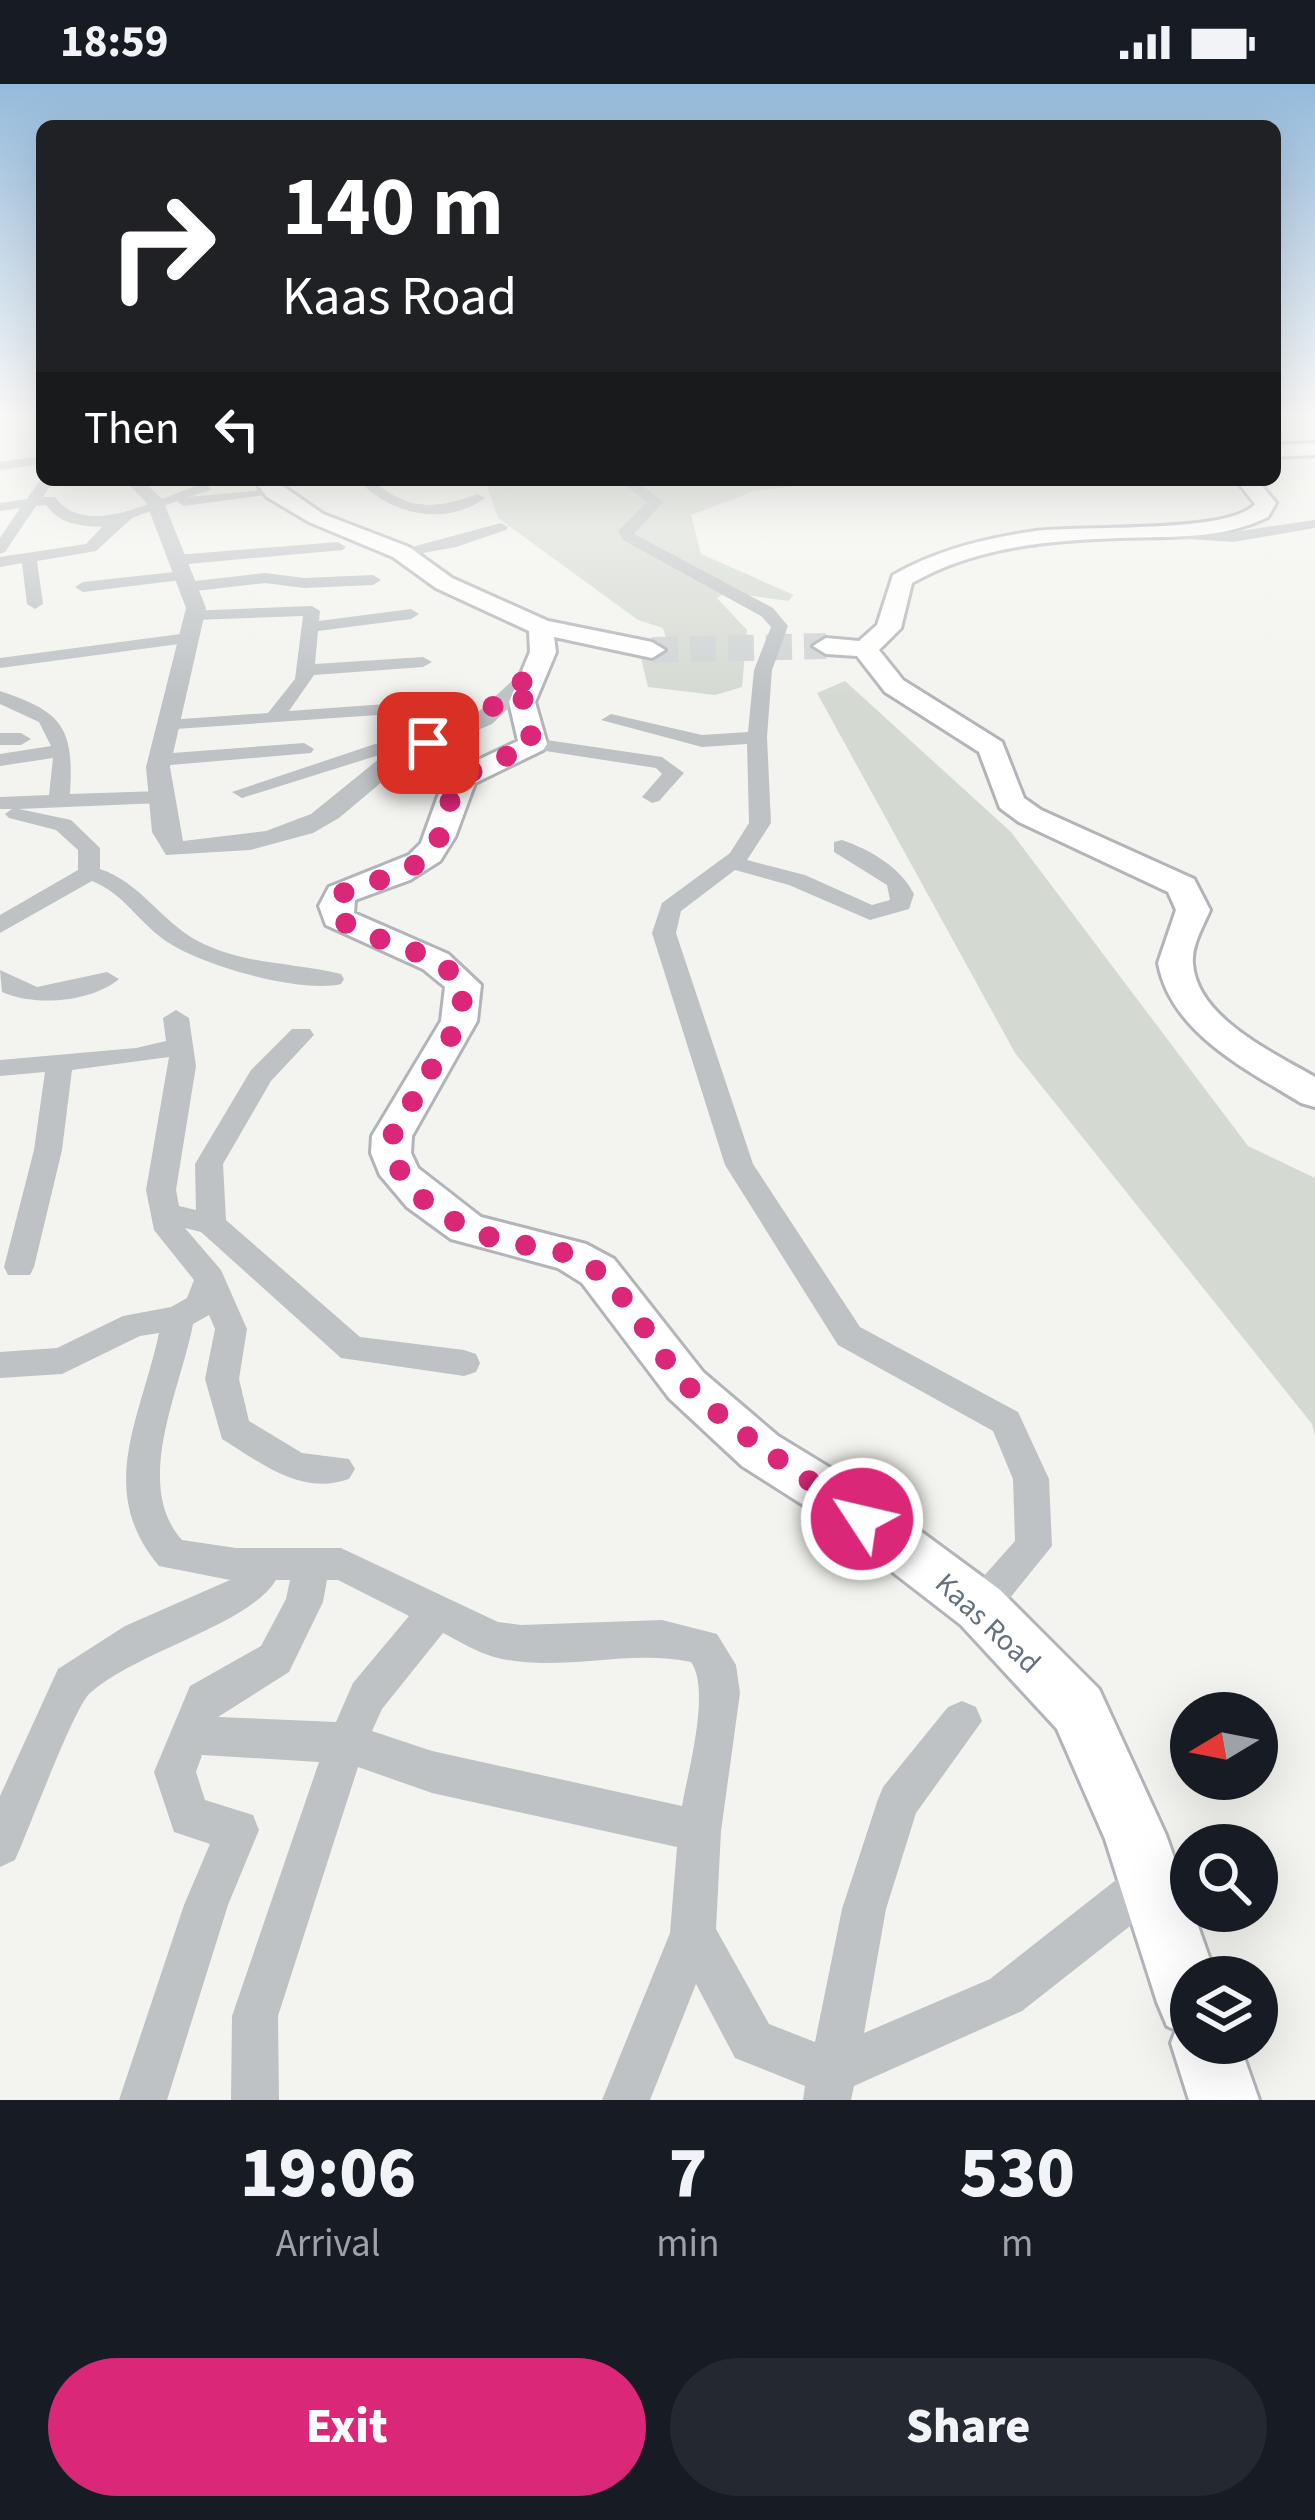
<!DOCTYPE html>
<html lang="en">
<head>
<meta charset="utf-8">
<style>
	:root { --surface:#171b24; --page:#242831; --text:#f1f3f6; --muted:#9ea1a6; --accent:#db2777 }
	body { margin:0; font-family:"Source Sans 3",sans-serif; background:var(--page); color:var(--text); height:100vh; display:flex; flex-direction:column; font-size:45px; white-space:nowrap }
	* { box-sizing:border-box; margin:0 }
	p { font-size:39px; color:var(--muted) }
	.icon { flex:none; width:66px; height:66px; fill:none; stroke:currentColor; stroke-width:2; stroke-linecap:round; stroke-linejoin:round }
	.map { position:relative; height:2016px; overflow:hidden }
	.panel { display:flex; flex-direction:column; background:var(--surface); flex:1 }
	.panel>* { flex:none }
	.top-card { position:absolute; left:36px; top:36px; width:1245px; height:366px; border-radius:18px; box-shadow:0 12px 48px #0002; background:#202124; color:#fff; overflow:hidden }
	.needle { width:78px; rotate:260deg }
	.fabs { position:absolute; left:1170px; top:1608px; display:grid; gap:24px }
	.fabs a { display:grid; place-items:center; width:108px; height:108px; border-radius:50%; background:var(--surface); box-shadow:0 12px 48px #0002; font-size:60px }
	.pin { position:absolute; display:grid; place-items:center; width:102px; height:102px; color:#fff; margin:-51px; border-radius:24px; box-shadow:0 6px 18px #0006 }
	.me { position:absolute; width:132px; margin:-66px; rotate:305deg; stroke-linejoin:round; filter:drop-shadow(0 0 9px #0008) }
	.turn { display:flex; align-items:center; gap:42px; height:252px; padding:0 48px; font-size:54px }
	.turn .icon { width:156px; height:156px; stroke-width:2.5 }
	.turn b { display:block; font-size:84px; line-height:102px }
	.then { display:flex; align-items:center; height:114px; padding:0 48px; background:#0003; gap:24px; font-size:45px }
	.eta { display:flex; justify-content:space-evenly; align-items:center; height:204px; text-align:center }
	.eta b { font-size:72px; font-weight:800; line-height:84px }
	.cta { display:flex; gap:24px; margin-top:auto; padding:24px 48px }
	.cta a { flex:1; height:138px; border-radius:72px; background:var(--accent); color:#fff; font-size:48px; font-weight:800; line-height:138px; text-align:center }
	.cta a+a { background:var(--page); color:var(--text) }
	.status { display:flex; justify-content:space-between; align-items:center; height:84px; padding:0 60px; background:var(--surface); direction:ltr }
	.status svg { height:33px; fill:currentColor }
	.map>svg:first-child { display:block }
</style>
</head>
<body>
<div class="status"><b>18:59</b><svg viewBox="0 0 49 12"><path d="M0 12V9h3v3zM5 12V6h3v6zM10 12V3h3v9zM15 12V0h3v12zM26 1h20v11H26zM47 4h2v5h-2z"/></svg></div>
<div class="map">
<svg width="1315" height="2016" viewBox="0 0 1315 2016">
	<rect width="100%" height="100%" fill="#f3f4ef"/>
	<path fill="#d4dad1" d="M 485,396 L 808,396 L 802,401 L 754,407 L 691,431 L 701,470 L 794,511 L 788,517 L 727,508 L 717,514 L 747,546 L 742,603 L 715,611 L 648,603 L 640,570 L 669,564 L 663,544 L 638,536 L 498,434 Z
		M 845,597 L 1011,748 L 1248,1062 L 1315,1094 L 1315,1352 L 1312,1340 L 1015,969 L 817,609 Z"/>
	<g fill="none" stroke-linecap="round" stroke-linejoin="round">
		<path stroke="#cfd3d3" stroke-width="26" stroke-dasharray="26 12" stroke-linecap="butt" d="M 652,566 L 826,562"/>
		<defs>
			<path id="secondary" d="M 1315,359 L 1315,371 L 1275,373 L 1275,361 Z
				M 254,396 L 274,396 L 323,430 L 409,463 L 452,494 L 548,537 L 652,558 L 665,566 L 652,574 L 554,553 L 556,568 L 535,618 L 547,660 L 543,666 L 475,699 L 455,753 L 440,777 L 410,796 L 355,816 L 354,829 L 448,870 L 481,901 L 477,937 L 412,1052 L 411,1069 L 418,1084 L 481,1133 L 586,1160 L 614,1175 L 703,1288 L 778,1352 L 855,1399 L 999,1505 L 1099,1605 L 1166,1751 L 1216,1893 L 1191,1893 L 1191,1959 L 1239,1959 L 1259,2016 L 1189,2016 L 1171,1959 L 1176,1946 L 1167,1942 L 1157,1918 L 1105,1755 L 1057,1645 L 961,1541 L 819,1431 L 742,1382 L 669,1314 L 582,1199 L 558,1184 L 451,1155 L 407,1123 L 380,1091 L 371,1069 L 372,1052 L 441,937 L 445,903 L 423,885 L 326,841 L 319,822 L 329,803 L 409,771 L 421,759 L 438,712 L 455,687 L 518,657 L 509,618 L 530,568 L 529,547 L 436,504 L 393,473 L 309,438 L 267,413 Z
				M 1236,396 L 1257,396 L 1276,419 L 1268,433 C 1221,456 1172,452 1121,454 C 1050,456 974,463 912,499 L 901,544 L 879,566 L 903,596 L 1002,658 L 1024,714 L 1041,726 L 1194,795 L 1210,826 C 1203,843 1191,862 1193,880 C 1197,934 1274,969 1315,993 L 1315,1023 L 1301,1019 C 1246,985 1171,949 1158,879 L 1176,826 L 1168,808 L 1019,738 L 1000,724 L 979,668 L 885,608 L 857,572 L 826,570 L 813,562 L 826,554 L 859,557 L 877,541 L 893,491 C 937,466 985,454 1036,447 C 1082,441 1230,450 1255,420 Z"/>
		</defs>
		<use href="#secondary" stroke="#b1b5b9" stroke-width="6"/>
		<path fill="#bec2c5" fill-rule="evenodd" d="M 42,372 L 42,380 L 0,386 L 0,378 Z
			M 42,393 L 54,396 L 43,413 L 55,413 C 87,458 162,411 206,399 L 211,406 L 188,413 L 274,405 L 281,409 L 183,422 L 177,417 L 132,434 L 96,467 L 37,477 L 43,520 L 35,525 L 27,520 L 22,479 L 0,483 L 0,473 L 86,460 L 102,443 C 79,442 60,440 46,421 L 36,422 L 5,468 L 0,470 L 0,454 L 20,424 L 0,427 L 0,419 L 27,415 Z
			M 358,396 C 375,396 379,403 393,411 C 423,428 448,420 478,410 L 485,414 C 445,443 391,431 358,396 Z
			M 619,396 L 635,396 L 663,418 L 634,450 L 773,524 L 788,542 L 772,586 L 767,653 L 771,739 L 747,776 L 805,791 L 872,821 L 890,816 L 887,801 L 834,768 L 834,758 L 842,756 C 871,766 900,783 914,810 L 909,825 L 870,836 L 789,801 L 735,786 L 681,827 L 676,849 L 753,1080 L 860,1243 L 1018,1328 L 1049,1395 L 1052,1462 L 993,1535 L 980,1540 L 967,1535 L 961,1523 L 967,1511 L 1015,1457 L 1013,1395 L 993,1347 L 838,1261 L 725,1081 L 652,849 L 662,819 L 730,769 L 749,739 L 747,660 L 702,663 L 601,636 L 611,630 L 702,651 L 748,648 L 754,586 L 771,543 L 761,532 L 623,456 L 618,447 L 647,418 Z
			M 1315,436 L 1315,444 L 1233,458 L 1147,452 L 1140,448 L 1147,444 L 1233,448 Z
			M 501,439 L 508,443 L 506,446 L 456,463 L 401,473 L 393,468 Z
			M 338,458 L 346,463 L 343,466 L 177,481 L 169,476 L 177,471 Z
			M 183,487 L 191,492 L 189,495 L 83,508 L 75,503 L 83,498 Z
			M 265,489 L 304,494 L 373,491 L 381,496 L 373,501 L 304,504 L 265,499 L 187,508 L 179,503 L 187,498 Z
			M 312,522 L 320,527 L 319,537 L 411,525 L 419,530 L 411,535 L 318,547 L 315,580 L 423,573 L 432,578 L 423,583 L 314,591 L 289,627 L 400,619 L 407,621 L 407,629 L 161,646 L 158,642 L 168,636 L 268,629 L 295,595 L 303,532 L 194,536 L 186,531 L 188,527 Z
			M 188,549 L 197,554 L 194,558 L 0,584 L 0,574 Z
			M 0,607 C 64,628 74,645 70,710 L 161,707 L 171,713 L 161,719 L 19,725 L 71,736 L 100,764 L 100,785 C 141,799 159,835 196,856 C 242,881 292,878 341,890 L 344,895 L 341,900 C 300,910 196,880 163,855 C 137,836 123,809 92,797 L 0,849 L 0,831 L 78,786 L 78,766 L 56,746 L 9,734 L 5,730 L 12,725 L 0,725 L 0,713 L 49,711 L 53,674 L 0,682 L 0,670 L 51,662 L 39,638 L 0,620 Z
			M 0,649 L 21,649 L 31,655 L 21,661 L 0,661 Z
			M 533,654 L 662,673 L 684,689 L 659,717 L 652,719 L 642,713 L 662,690 L 656,684 L 526,664 L 526,656 Z
			M 304,659 L 314,665 L 311,669 L 159,682 L 149,676 L 159,670 Z
			M 375,660 L 405,661 L 415,667 L 405,673 L 376,672 L 242,714 L 232,708 Z
			M 0,886 L 37,903 L 107,888 L 119,895 C 92,918 35,923 2,908 Z
			M 176,926 L 189,934 L 196,982 L 176,1106 L 179,1122 L 196,1126 L 195,1080 L 251,986 L 292,945 L 310,945 L 314,951 L 271,997 L 223,1080 L 226,1136 L 360,1253 L 464,1266 L 476,1270 L 480,1279 L 476,1288 L 464,1292 L 341,1274 L 201,1148 L 185,1144 L 221,1186 L 247,1245 L 239,1295 L 249,1337 L 302,1369 L 349,1375 L 355,1385 L 349,1395 C 301,1412 261,1379 222,1355 L 205,1295 L 215,1245 L 209,1231 L 193,1240 C 181,1305 132,1400 182,1456 L 236,1464 L 341,1464 L 498,1538 L 521,1541 L 662,1536 L 717,1550 L 736,1581 L 740,1609 L 721,1747 L 716,1845 L 769,1940 L 815,1958 L 842,1825 L 877,1718 L 883,1703 L 948,1623 L 962,1617 L 976,1623 L 982,1637 L 916,1729 L 886,1825 L 864,1949 L 990,1895 L 1135,1781 L 1151,1775 L 1167,1781 L 1173,1797 L 1167,1813 L 1022,1927 L 854,2002 L 851,2016 L 803,2016 L 805,2002 L 735,1974 L 696,1900 L 650,2016 L 602,2016 L 670,1849 L 677,1763 L 432,1709 L 358,1683 L 278,1932 L 279,2016 L 231,2016 L 232,1932 L 319,1678 L 202,1671 L 196,1688 L 205,1716 L 253,1731 L 259,1746 L 228,1821 L 167,2016 L 119,2016 L 184,1821 L 210,1760 L 174,1748 L 154,1688 L 190,1602 L 261,1562 L 286,1515 L 290,1496 L 276,1496 C 249,1541 137,1567 90,1609 C 74,1623 28,1748 15,1776 L 0,1783 L 0,1712 L 58,1585 L 125,1542 L 230,1496 L 159,1482 C 95,1406 141,1334 159,1249 L 140,1252 L 62,1290 L 0,1294 L 0,1268 L 57,1264 L 123,1232 L 171,1223 L 187,1214 L 194,1196 L 154,1146 L 146,1106 L 169,973 L 72,986 L 62,1066 L 34,1183 L 30,1191 L 8,1191 L 4,1183 L 34,1066 L 45,988 L 0,992 L 0,976 L 136,964 L 166,957 L 163,934 ZM 327,1496 L 338,1496 L 409,1532 L 353,1599 L 336,1638 L 218,1633 L 289,1588 L 323,1518 ZM 443,1549 C 459,1557 476,1568 494,1573 C 558,1590 627,1564 691,1578 C 711,1606 688,1687 682,1722 L 432,1667 L 372,1647 L 382,1625 Z"/>
		<path fill="#bec2c5" fill-rule="evenodd" d="M 124,396 L 142,396 L 163,416 L 206,524 L 170,683 L 183,757 L 266,747 L 311,730 L 390,666 L 476,630 L 524,586 L 540,586 L 543,591 L 492,640 L 408,676 L 339,734 L 313,749 L 250,766 L 166,771 L 152,748 L 146,683 L 186,524 L 146,418 Z"/>
		<use href="#secondary" fill="#fff" fill-rule="evenodd"/>
	</g>
	<linearGradient id="sky" x2="0" y2="1"><stop stop-color="#95badc"/><stop offset="0.54" stop-color="#fafaf8"/><stop offset="1" stop-color="#fafaf8" stop-opacity="0"/></linearGradient>
	<rect width="1315" height="613" fill="url(#sky)"/>
	<g fill="none" stroke-linecap="round" stroke-linejoin="round">
		<path stroke="#db2777" stroke-width="21" stroke-dasharray="0 37.8" d="M 428,659 C 480,644 491,619 532,591 L 522,618 L 533,660 C 513,673 482,677 465,693 C 442,715 448,750 429,770 C 407,792 368,797 341,810 L 336,822 L 338,834 C 378,863 430,861 464,901 L 460,937 L 392,1052 C 389,1106 457,1145 503,1157 C 526,1163 554,1163 575,1173 C 628,1199 648,1262 688,1302 C 741,1355 804,1390 862,1435"/>
	</g>
	<g text-anchor="middle" stroke-width="12" stroke-linejoin="round" paint-order="stroke">
		<g font-size="30" fill="#64717f" stroke="#fff">
			<text transform="translate(988 1539) rotate(43)" y="10">Kaas Road</text>
		</g>
	</g>
</svg>
<div class="fabs">
<a><svg class="needle" viewBox="-14 -14 28 28"><path d="M0-13l5 13h-10z" fill="#e53935"/><path d="M0 13l5-13h-10z" fill="#9ea1a6"/></svg></a>
<a><svg class="icon" aria-label="search" viewBox="0 0 24 24"><circle cx="10" cy="10" r="6"/><path d="M15 15l6 6"/></svg></a>
<a><svg class="icon" aria-label="layers" viewBox="0 0 24 24"><path d="M12 4l9 5-9 5-9-5zM3 14l9 5 9-5"/></svg></a>
</div>
<div class="pin" style="left:428px;top:659px;background:#d93025"><svg class="icon" aria-label="arrive" viewBox="0 0 24 24"><path d="M6 21V4h12l-3 4 3 4H6"/></svg></div>
<svg class="me" style="left:862px;top:1435px" viewBox="-20 -20 40 40"><circle r="17" fill="#db2777" stroke="#fff" stroke-width="3"/><path d="M0-11L8 9 0 5-8 9z" fill="#fff"/></svg>
<div class="top-card">
<div class="turn"><svg class="icon" aria-label="right" viewBox="0 0 24 24"><path d="M7 20v-9h11M14 6l5 5-5 5"/></svg><div><b>140 m</b>Kaas Road</div></div>
<div class="then">Then<svg class="icon" aria-label="left" viewBox="0 0 24 24"><path d="M17 20v-9H6M10 6l-5 5 5 5"/></svg></div>
</div>
</div>
<section class="panel">
<div class="eta">
<div><b>19:06</b><p>Arrival</p></div>
<div><b>7</b><p>min</p></div>
<div><b>530</b><p>m</p></div>
</div>
<div class="cta"><a>Exit</a><a>Share</a></div>
</section>
</body>
</html>
